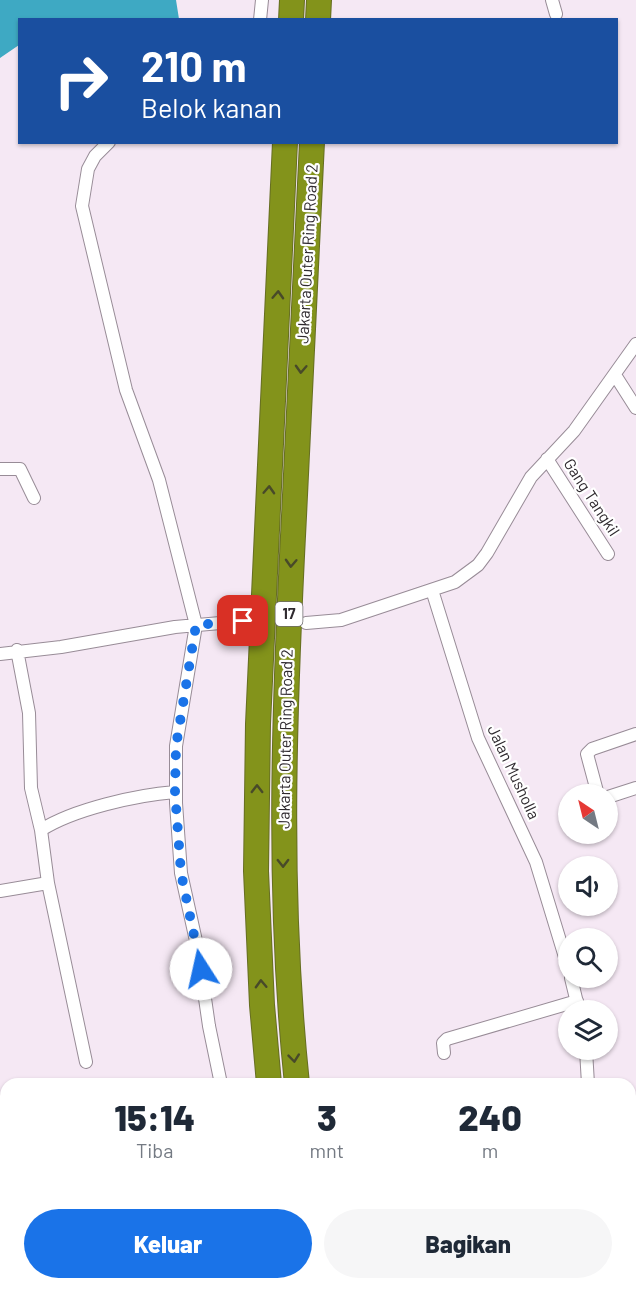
<!DOCTYPE html>
<html lang="id">
<head>
<meta charset="utf-8">
<style>
	:root { --surface:#fff; --page:#f6f6f7; --text:#1f2937; --muted:#747a83; --accent:#1a73e8 }
	body { margin:0; font-family:Barlow,sans-serif; background:var(--page); color:var(--text); height:100vh; display:flex; flex-direction:column; font-size:22px; white-space:nowrap }
	* { box-sizing:border-box; margin:0 }
	p { font-size:20px; color:var(--muted) }
	.icon { flex:none; width:33px; height:33px; fill:none; stroke:currentColor; stroke-width:2; stroke-linecap:round; stroke-linejoin:round }
	.map { position:relative; flex:1; overflow:hidden }
	.drawer { position:absolute; left:0px; top:1078px; width:636px; height:212px; display:flex; flex-direction:column; background:var(--surface); border-radius:18px 18px 0 0; box-shadow:0 2px 4px #0004 }
	.drawer>* { flex:none }
	.guide { position:absolute; left:18px; top:18px; width:600px; height:126px; border-radius:0px; box-shadow:0 2px 4px #0004; background:#1a4fa0; color:#fff; overflow:hidden }
	.needle { width:39px; rotate:325deg }
	.fabs { position:absolute; left:558px; top:784px; display:grid; gap:12px }
	.fabs a { display:grid; place-items:center; width:60px; height:60px; border-radius:50%; background:var(--surface); box-shadow:0 2px 4px #0004; font-size:30px }
	.pin { position:absolute; display:grid; place-items:center; width:51px; height:51px; color:#fff; margin:-26px; border-radius:12px; box-shadow:0 3px 9px #0006 }
	.me { position:absolute; width:66px; margin:-33px; rotate:350deg; stroke-linejoin:round; filter:drop-shadow(0 0 4px #0008) }
	.turn { display:flex; align-items:center; gap:21px; height:126px; padding:0 24px; font-size:27px }
	.turn .icon { width:78px; height:78px; stroke-width:2.5 }
	.turn b { display:block; font-size:42px; line-height:51px }
	.eta { display:flex; justify-content:space-evenly; align-items:center; height:102px; text-align:center }
	.eta b { font-size:36px; font-weight:800; line-height:42px }
	.button { display:flex; gap:12px; margin-top:auto; padding:12px 24px }
	.button a { flex:1; height:69px; border-radius:36px; background:var(--accent); color:#fff; font-size:24px; font-weight:800; line-height:69px; text-align:center }
	.button a+a { background:var(--page); color:var(--text) }
	.map>svg:first-child { display:block }
</style>
</head>
<body>
<div class="map">
<svg width="636" height="1289" viewBox="0 0 636 1289">
	<rect width="100%" height="100%" fill="#f5e8f4"/>
	<path fill="#3ea9c3" d="M 0,0 L 176,0 L 179,19 L 20,20 L 19,45 L 0,58 Z"/>
	<g fill="none" stroke-linecap="round" stroke-linejoin="round">
		<defs>
			<path id="street" d="M 552,0 L 556,14
				M 260,20 L 262,0
				M 109,142 L 95,156 L 88,169 L 82,206 L 126,390 L 159,480 L 196,625 L 176,746 L 176,803 L 181,873 L 198,950 L 209,1026 L 221,1084
				M 615,375 L 636,408
				M 547,459 L 608,554
				M 0,469 L 20,469 L 34,498
				M 432,590 L 478,738 L 536,862 L 568,967
				M 306,623 L 341,620 L 455,582 L 478,565 L 487,553 L 531,477 L 574,431 L 636,344
				M 17,650 L 29,713 L 31,788 L 41,830
				M 0,654 L 61,647 L 175,627 L 243,621
				M 598,795 L 587,754 L 592,749 L 636,734
				M 608,797 L 636,788
				M 0,891 L 48,883
				M 571,978 L 579,1011
				M 586,1050 L 588,1084
				M 444,1053 L 443,1043 L 447,1039 L 577,1001
				M 86,1062 L 48,883 L 41,830 C 74,809 137,795 175,792
				M 630,1190 L 636,1185
				M 143,1289 L 144,1284
				M 494,1289 L 507,1284
				M 547,1289 L 551,1284"/>
			<path id="highway" d="M 291,20 L 292,0
				M 318,20 L 319,0
				M 269,1084 L 262,1005 L 256,871 L 258,724 L 285,142
				M 297,1084 C 277,892 284,709 294,516 C 300,392 306,267 312,142
				M 301,1284 L 302,1289
				M 328,1284 L 329,1289"/>
		</defs>
		<use href="#street" stroke="#988c97" stroke-width="14"/>
		<use href="#highway" stroke="#666e22" stroke-width="26"/>
		<use href="#street" stroke="#fff" stroke-width="12"/>
		<use href="#highway" stroke="#83931b" stroke-width="24"/>
	</g>
	<defs><path id="oneway-chevron" d="M-2-3.5L2.5 0L-2 3.5" fill="none" stroke-width="1.6" stroke-linecap="round" stroke-linejoin="round" transform="scale(1.5)"/></defs>
	<g stroke="#484a29">
		<use href="#oneway-chevron" transform="translate(278 295) rotate(-87)"/>
		<use href="#oneway-chevron" transform="translate(301 369) rotate(93)"/>
		<use href="#oneway-chevron" transform="translate(269 490) rotate(-87)"/>
		<use href="#oneway-chevron" transform="translate(291 563) rotate(93)"/>
		<use href="#oneway-chevron" transform="translate(257 789) rotate(-90)"/>
		<use href="#oneway-chevron" transform="translate(283 863) rotate(89)"/>
		<use href="#oneway-chevron" transform="translate(261 984) rotate(-92)"/>
		<use href="#oneway-chevron" transform="translate(294 1058) rotate(84)"/>
	</g>
	<g fill="none" stroke-linecap="round" stroke-linejoin="round">
		<path stroke="#1a73e8" stroke-width="10" stroke-dasharray="0 18" d="M 201,969 L 181,873 L 175,792 L 176,746 L 196,625 L 243,621"/>
	</g>
	<g text-anchor="middle" stroke-width="4.5" stroke-linejoin="round" paint-order="stroke">
		<rect fill="#fff" stroke="#6d6a6d" stroke-width="1.5" x="275.5" y="602" width="27" height="24" rx="4.5"/>
		<g font-size="15" font-weight="bold" fill="#2f2a2f">
			<text x="289" y="619">17</text>
		</g>
		<g font-size="16" fill="#2f2a2f" stroke="#fff">
			<text transform="translate(307 254) rotate(-87)" y="6">Jakarta Outer Ring Road 2</text>
			<text transform="translate(592 497) rotate(57)" y="6">Gang Tangkil</text>
			<text transform="translate(285 739) rotate(-89)" y="6">Jakarta Outer Ring Road 2</text>
			<text transform="translate(514 772) rotate(65)" y="6">Jalan Musholla</text>
		</g>
	</g>
</svg>
<div class="fabs">
<a><svg class="needle" viewBox="-14 -14 28 28"><path d="M0-13l5 13h-10z" fill="#e53935"/><path d="M0 13l5-13h-10z" fill="#747a83"/></svg></a>
<a><svg class="icon" aria-label="sound" viewBox="0 0 24 24"><path d="M4 9h4l5-4v14l-5-4H4zM17 9q2 3 0 6"/></svg></a>
<a><svg class="icon" aria-label="search" viewBox="0 0 24 24"><circle cx="10" cy="10" r="6"/><path d="M15 15l6 6"/></svg></a>
<a><svg class="icon" aria-label="layers" viewBox="0 0 24 24"><path d="M12 4l9 5-9 5-9-5zM3 14l9 5 9-5"/></svg></a>
</div>
<div class="pin" style="left:243px;top:621px;background:#d93025"><svg class="icon" aria-label="arrive" viewBox="0 0 24 24"><path d="M6 21V4h12l-3 4 3 4H6"/></svg></div>
<svg class="me" style="left:201px;top:969px" viewBox="-20 -20 40 40"><circle r="19" fill="#fff"/><path d="M0-13L10 11 0 6-10 11z" fill="#1a73e8"/></svg>
<div class="guide">
<div class="turn"><svg class="icon" aria-label="right" viewBox="0 0 24 24"><path d="M7 20v-9h11M14 6l5 5-5 5"/></svg><div><b>210 m</b>Belok kanan</div></div>
</div>
<section class="drawer">
<div class="eta">
<div><b>15:14</b><p>Tiba</p></div>
<div><b>3</b><p>mnt</p></div>
<div><b>240</b><p>m</p></div>
</div>
<div class="button"><a>Keluar</a><a>Bagikan</a></div>
</section>
</div>
</body>
</html>
